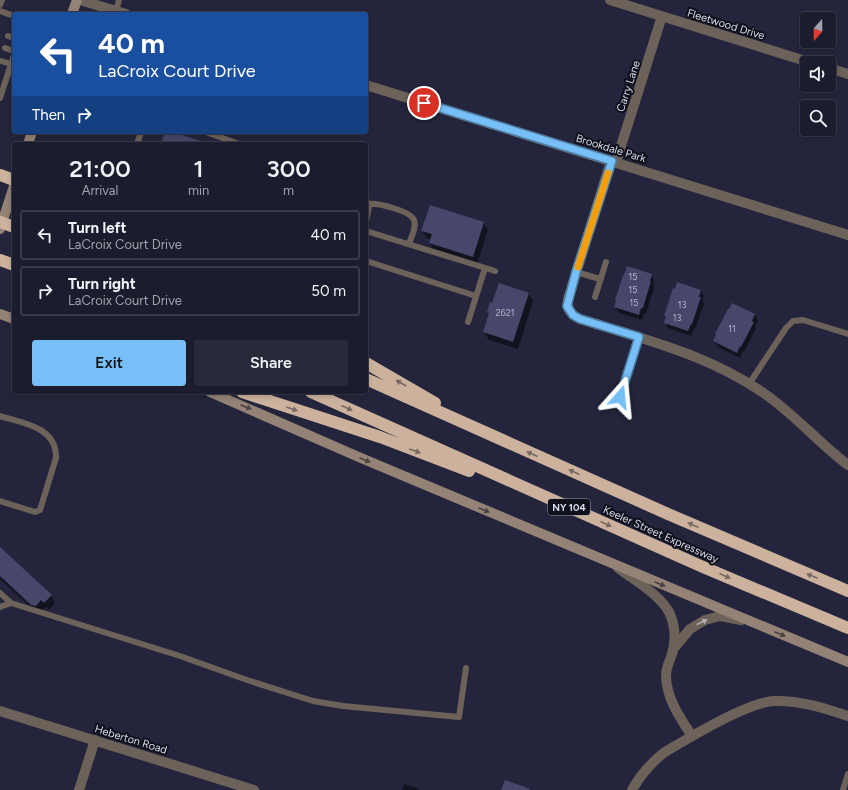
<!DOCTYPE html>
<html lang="en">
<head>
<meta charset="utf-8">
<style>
	:root { --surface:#1b1c2d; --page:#282939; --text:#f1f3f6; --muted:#a0a1aa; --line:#393a49; --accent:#77bff7 }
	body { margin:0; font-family:Figtree,sans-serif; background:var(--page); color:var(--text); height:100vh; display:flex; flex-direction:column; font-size:15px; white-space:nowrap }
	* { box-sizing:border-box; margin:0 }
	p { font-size:13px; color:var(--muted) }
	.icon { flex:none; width:22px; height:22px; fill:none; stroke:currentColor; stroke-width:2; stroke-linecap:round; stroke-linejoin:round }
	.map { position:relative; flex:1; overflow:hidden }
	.side { position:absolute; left:12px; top:142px; width:356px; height:252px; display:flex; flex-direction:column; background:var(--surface); border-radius:4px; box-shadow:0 2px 6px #0003,0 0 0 1px var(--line) }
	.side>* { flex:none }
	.hud { position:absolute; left:12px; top:12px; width:356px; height:122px; border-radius:4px; box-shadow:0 2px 6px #0003,0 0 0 1px var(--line); background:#1a4fa0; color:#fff; overflow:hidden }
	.needle { width:26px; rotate:200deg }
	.tools { position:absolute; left:800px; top:12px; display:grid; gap:8px }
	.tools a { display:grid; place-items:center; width:36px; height:36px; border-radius:4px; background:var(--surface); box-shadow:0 2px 6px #0003,0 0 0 1px var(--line); font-size:20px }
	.pin { position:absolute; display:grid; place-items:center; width:34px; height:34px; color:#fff; margin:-17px; border:2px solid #fff; border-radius:50%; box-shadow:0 1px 4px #0007 }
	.me { position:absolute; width:44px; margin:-22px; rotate:18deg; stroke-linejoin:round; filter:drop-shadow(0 0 3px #0008) }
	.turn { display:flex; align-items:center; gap:14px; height:84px; padding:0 20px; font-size:18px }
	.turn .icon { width:52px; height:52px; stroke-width:2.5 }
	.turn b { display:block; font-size:28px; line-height:34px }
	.then { display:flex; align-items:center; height:38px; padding:0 20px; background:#0003; gap:8px; font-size:15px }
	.eta { display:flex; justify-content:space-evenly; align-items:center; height:68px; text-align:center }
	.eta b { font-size:24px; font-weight:600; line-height:28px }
	.action { display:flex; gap:8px; margin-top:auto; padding:8px 20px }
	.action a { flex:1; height:46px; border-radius:4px; background:var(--accent); color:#111; font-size:16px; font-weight:600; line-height:46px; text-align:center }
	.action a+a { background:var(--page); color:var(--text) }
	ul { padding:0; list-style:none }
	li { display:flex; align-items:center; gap:12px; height:50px; margin:0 8px 6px; padding:0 12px; border:2px solid var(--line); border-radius:4px }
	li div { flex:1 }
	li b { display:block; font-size:15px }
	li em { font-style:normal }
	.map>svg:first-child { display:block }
</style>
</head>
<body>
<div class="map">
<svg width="848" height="790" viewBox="0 0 848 790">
	<rect width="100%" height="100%" fill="#24253c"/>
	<path fill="#0007" d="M 483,222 L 488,230 L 477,264 L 434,251 L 430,243 L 431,240 L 427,238 L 422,231 Z
		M 651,275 L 654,280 L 653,286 L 654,288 L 646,314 L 644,313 L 642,320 L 619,313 L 615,307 Z
		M 678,283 L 701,291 L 704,296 L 702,301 L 704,304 L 695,329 L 694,329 L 691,336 L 668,328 L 665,322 L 666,317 L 665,315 Z
		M 528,293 L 533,301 L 518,349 L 489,340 L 484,332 Z
		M 733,304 L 755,315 L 758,320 L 755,326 L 756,328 L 744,352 L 743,351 L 740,358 L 718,347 L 714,341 Z
		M 0,548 L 51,595 L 55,603 L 49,610 L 46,607 L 40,613 L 36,612 L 0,579 Z
		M 404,784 L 417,788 L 419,790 L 402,790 Z"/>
	<path fill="#46476a" d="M 165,132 L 172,132 L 204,142 L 204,144 L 161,144 Z
		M 430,205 L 484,222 L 473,257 L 429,243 L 432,234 L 421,231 Z
		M 627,266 L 652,274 L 650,281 L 651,281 L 643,308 L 641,308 L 639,315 L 614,307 L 616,301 L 615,300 L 624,273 L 625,273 Z
		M 677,282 L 701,290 L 699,297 L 701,297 L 692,324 L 691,324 L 688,331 L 664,323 L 666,316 L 664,316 L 673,288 L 675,289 Z
		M 499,283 L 529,293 L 513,342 L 483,332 L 489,313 L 487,312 L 490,302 L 492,303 Z
		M 732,303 L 755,314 L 752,321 L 754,322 L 741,347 L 740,346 L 737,353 L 713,341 L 716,335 L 715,334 L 728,309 L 729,309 Z
		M 0,547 L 52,595 L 44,603 L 41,600 L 36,606 L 31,605 L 0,576 Z
		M 505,780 L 530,789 L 530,790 L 501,790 Z"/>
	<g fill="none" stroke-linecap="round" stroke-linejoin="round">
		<path stroke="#6c6259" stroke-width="6" d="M 0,5 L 2,0
			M 0,11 L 14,16
			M 116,11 L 119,0
			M 8,36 L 14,38
			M 5,48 L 14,51
			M 1,61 L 11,64
			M 0,98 L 14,55
			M 206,132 L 239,144
			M 137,144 L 141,132
			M 366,199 L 369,207 L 366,222
			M 369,204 C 378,203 411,211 414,220 C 417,227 411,237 409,244
			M 366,231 L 495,271
			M 366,261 L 476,296
			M 576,272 L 600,279
			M 595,297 L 606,262
			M 468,322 L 485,268
			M 749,384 L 786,328 L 793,321 L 803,320 L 848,334
			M 620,397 L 639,337
			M 0,416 C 23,423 57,427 56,458 L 40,510 L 35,512 L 0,501
			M 0,593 L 11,603 L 180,656 L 247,680 L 313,701 L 343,706 L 459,717 L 466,668
			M 0,607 L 11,603
			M 843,790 L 848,774"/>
		<path stroke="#6c6259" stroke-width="10" d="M 80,0 L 126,14
			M 610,0 L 812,63
			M 829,68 L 848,74
			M 366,85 L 848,235
			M 611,161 L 568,299 C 566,309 571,315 580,319 C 644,339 709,355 765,394 C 795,415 819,443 848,465
			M 616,162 L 662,16
			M 618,568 C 634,580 659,594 669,612 C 676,626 676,643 671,657 C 669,662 666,669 666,675 C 666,698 680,718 692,736
			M 674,648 L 690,629 L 705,620 L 720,616 L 741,620
			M 0,711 L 254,790
			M 79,790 L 95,740
			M 632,790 C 640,776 649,765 661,755 C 667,750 675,746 682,742 C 704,729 749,703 773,701 C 799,700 824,708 848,716"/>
		<path stroke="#938275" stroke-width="10" d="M 72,14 L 77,0
			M 28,144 L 32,132
			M 0,229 L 14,186
			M 0,314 L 14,319
			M 210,392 L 361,458 L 848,662"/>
		<path stroke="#ccb29d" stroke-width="12" d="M 0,175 L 14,180
			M 0,260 L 14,265
			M 366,363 L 435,403
			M 366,379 L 668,514 L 848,591
			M 242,392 L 380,437 L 469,471
			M 311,392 L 703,567 L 848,628"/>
		<path stroke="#ccb29d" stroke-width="12" d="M 0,222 L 14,227"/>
	</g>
	<defs><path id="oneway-solid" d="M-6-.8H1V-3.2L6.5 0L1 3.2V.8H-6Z"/></defs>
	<g fill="#776962">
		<use href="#oneway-solid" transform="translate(401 383) rotate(-150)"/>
		<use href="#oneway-solid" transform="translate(347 408) rotate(24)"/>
		<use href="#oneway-solid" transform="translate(292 409) rotate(19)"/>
		<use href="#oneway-solid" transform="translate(415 451) rotate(20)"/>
		<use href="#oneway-solid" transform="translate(532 454) rotate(-156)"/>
		<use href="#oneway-solid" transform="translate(574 472) rotate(-156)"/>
		<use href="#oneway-solid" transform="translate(606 524) rotate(24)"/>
		<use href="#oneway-solid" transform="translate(693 525) rotate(-156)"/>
		<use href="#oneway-solid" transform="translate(725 576) rotate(24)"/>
		<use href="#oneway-solid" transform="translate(812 576) rotate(-157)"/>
	</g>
	<g fill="#4a4343">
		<use href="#oneway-solid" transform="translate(246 407) rotate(23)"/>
		<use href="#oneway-solid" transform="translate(365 460) rotate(23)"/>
		<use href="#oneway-solid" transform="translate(484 510) rotate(23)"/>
		<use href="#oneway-solid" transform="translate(660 584) rotate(23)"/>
		<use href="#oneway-solid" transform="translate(780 634) rotate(23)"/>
	</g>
	<use fill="#aeabb1" href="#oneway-solid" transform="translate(702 622) rotate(-26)"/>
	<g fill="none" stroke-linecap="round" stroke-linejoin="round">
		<defs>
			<path id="route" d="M 424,103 L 612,161 L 576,272 L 567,306 L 573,315 L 580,319 L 639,337 L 620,397"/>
		</defs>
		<use href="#route" stroke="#4d7ca1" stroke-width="10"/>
		<use href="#route" stroke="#77bff7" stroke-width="7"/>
		<path stroke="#f59e0b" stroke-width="7" d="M 578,267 L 608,173"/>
	</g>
	<g text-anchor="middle" stroke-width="4" stroke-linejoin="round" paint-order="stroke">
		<g font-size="9" fill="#b5b6cb">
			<text x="633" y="280">15</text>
			<text x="633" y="293">15</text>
			<text x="634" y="306">15</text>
			<text x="682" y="308">13</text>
			<text x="505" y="316">2621</text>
			<text x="677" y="321">13</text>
			<text x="732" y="332">11</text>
		</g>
		<rect fill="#0f101a" stroke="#9d9eac" stroke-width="1" x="548" y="499" width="42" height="16" rx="3"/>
		<g font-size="10" font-weight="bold" fill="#dadbeb">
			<text x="569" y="511">NY 104</text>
		</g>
		<g font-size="11" fill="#dadbeb" stroke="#0f101a">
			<text transform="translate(726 24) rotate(17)" y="4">Fleetwood Drive</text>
			<text transform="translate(628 86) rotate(-72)" y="4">Carry Lane</text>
			<text transform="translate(611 148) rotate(17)" y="4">Brookdale Park</text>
			<text transform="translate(661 534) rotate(24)" y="4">Keeler Street Expressway</text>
			<text transform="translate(131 739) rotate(17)" y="4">Heberton Road</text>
		</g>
	</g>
</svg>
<div class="tools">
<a><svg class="needle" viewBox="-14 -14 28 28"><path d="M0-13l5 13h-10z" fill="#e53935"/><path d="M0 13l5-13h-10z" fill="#a0a1aa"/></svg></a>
<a><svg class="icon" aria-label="sound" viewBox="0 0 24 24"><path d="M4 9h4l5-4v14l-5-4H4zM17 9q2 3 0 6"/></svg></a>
<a><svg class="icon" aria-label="search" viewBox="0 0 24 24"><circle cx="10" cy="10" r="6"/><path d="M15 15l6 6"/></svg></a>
</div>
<div class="pin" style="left:424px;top:103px;background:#d93025"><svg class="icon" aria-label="arrive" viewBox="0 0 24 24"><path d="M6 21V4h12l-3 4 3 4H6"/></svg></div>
<svg class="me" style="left:620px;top:397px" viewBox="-20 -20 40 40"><path d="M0-17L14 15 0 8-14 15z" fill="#77bff7" stroke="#fff" stroke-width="4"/></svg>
<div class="hud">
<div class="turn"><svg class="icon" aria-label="left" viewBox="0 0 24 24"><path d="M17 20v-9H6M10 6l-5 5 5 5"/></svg><div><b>40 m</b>LaCroix Court Drive</div></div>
<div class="then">Then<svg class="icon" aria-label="right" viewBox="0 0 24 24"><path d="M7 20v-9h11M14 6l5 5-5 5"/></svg></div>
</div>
<section class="side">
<div class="eta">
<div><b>21:00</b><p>Arrival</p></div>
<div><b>1</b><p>min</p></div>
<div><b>300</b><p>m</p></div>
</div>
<ul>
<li><svg class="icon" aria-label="left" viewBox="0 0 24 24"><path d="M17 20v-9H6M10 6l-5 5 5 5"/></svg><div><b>Turn left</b><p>LaCroix Court Drive</p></div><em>40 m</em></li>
<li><svg class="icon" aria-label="right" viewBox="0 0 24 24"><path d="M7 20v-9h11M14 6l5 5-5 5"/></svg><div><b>Turn right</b><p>LaCroix Court Drive</p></div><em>50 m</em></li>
</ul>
<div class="action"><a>Exit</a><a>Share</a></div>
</section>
</div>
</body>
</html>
